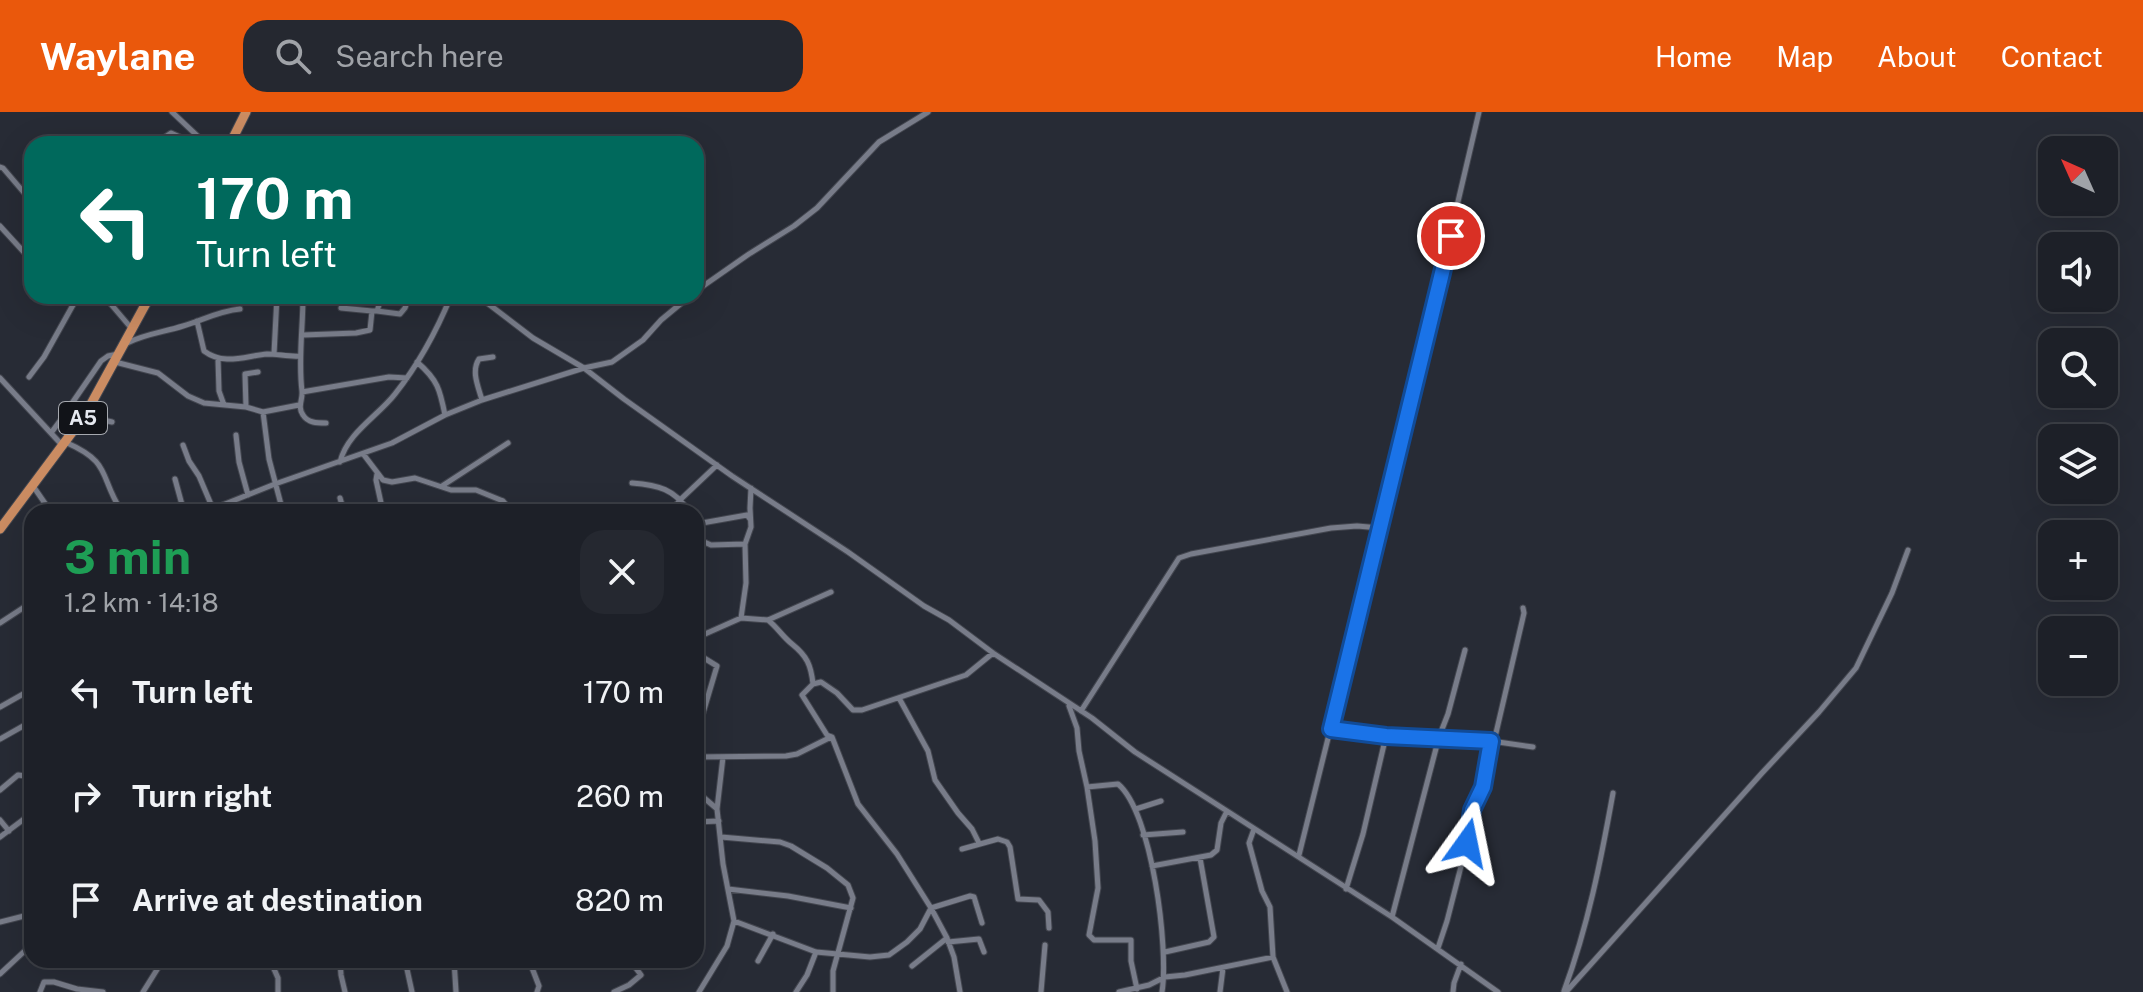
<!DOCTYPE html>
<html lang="en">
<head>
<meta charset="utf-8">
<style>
	:root { --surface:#1d2028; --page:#252830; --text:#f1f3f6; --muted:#a0a3a8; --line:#3b3e45; --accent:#ea580c }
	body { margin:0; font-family:"Public Sans",sans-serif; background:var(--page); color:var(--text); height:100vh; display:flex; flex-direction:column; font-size:30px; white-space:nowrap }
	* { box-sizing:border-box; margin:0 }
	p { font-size:26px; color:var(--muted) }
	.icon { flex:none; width:44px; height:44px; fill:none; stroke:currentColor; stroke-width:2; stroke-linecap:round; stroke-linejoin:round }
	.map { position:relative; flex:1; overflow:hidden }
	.side { position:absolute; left:24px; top:392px; width:680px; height:464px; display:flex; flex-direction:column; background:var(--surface); border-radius:24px; box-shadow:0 8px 32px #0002,0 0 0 2px var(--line) }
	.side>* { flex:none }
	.top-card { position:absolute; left:24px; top:24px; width:680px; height:168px; border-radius:24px; box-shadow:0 8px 32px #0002,0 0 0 2px var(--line); background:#00695c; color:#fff; overflow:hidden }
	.needle { width:52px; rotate:315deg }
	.fabs { position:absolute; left:2038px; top:24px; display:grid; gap:16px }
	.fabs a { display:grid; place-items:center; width:80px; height:80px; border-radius:16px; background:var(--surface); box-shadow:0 8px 32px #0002,0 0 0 2px var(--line); font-size:40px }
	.pin { position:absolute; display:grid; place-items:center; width:68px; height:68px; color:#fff; margin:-34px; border:4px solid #fff; border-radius:50%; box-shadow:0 2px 8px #0007 }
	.me { position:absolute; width:88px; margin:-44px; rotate:12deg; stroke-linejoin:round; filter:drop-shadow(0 0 6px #0008) }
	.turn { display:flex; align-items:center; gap:28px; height:168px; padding:0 40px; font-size:36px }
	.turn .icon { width:104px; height:104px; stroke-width:2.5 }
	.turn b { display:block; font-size:56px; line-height:68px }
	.round { display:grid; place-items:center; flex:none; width:84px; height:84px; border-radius:24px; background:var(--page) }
	.headline { display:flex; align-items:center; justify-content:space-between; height:136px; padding:0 40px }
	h1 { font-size:48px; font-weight:700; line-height:60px; color:#1e9e55 }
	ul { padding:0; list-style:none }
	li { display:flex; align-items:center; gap:24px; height:104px; padding:0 40px }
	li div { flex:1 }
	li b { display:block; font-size:30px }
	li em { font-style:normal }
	header { display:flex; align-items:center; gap:48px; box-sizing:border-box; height:112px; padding:0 40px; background:var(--accent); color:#fff }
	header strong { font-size:38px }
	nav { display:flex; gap:44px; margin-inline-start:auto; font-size:28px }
	.search { width:560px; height:72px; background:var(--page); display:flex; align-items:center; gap:20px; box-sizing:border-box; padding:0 28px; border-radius:24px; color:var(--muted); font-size:30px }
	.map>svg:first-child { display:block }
</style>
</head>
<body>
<header>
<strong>Waylane</strong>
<div class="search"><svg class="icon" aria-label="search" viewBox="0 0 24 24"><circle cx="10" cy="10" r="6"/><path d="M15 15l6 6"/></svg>Search here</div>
<nav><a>Home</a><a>Map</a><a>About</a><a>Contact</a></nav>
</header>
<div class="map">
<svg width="2143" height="880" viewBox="0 0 2143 880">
	<rect width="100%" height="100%" fill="#272b35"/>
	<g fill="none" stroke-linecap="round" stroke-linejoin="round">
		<defs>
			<path id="minor" d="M 172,0 L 206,32
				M 235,23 L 245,32
				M 155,32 L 171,21 L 182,26 L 187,32
				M 0,55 L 3,56 L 32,90
				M 0,114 L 32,149
				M 696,179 L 749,142 L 794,114 L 817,96 L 879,30 L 928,0
				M 104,184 L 132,217
				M 303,184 C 303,216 298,248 302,279 C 303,288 297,294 303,303 C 308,311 317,311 326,311
				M 478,184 L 533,226 L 584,256 L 624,287 L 732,364 L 848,440 L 924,494 L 949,508 L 993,541 L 1092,606 L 1135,640 L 1227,699 L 1221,711 L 1217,738 L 1211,743 L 1152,754
				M 341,196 L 372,199
				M 377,199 L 400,202 L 405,196 L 409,184
				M 197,209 L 204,239 C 224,254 245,244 267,242 C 278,242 289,245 300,244
				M 303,223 L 356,221 L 370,218 L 372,199 L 377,199 L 382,184
				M 127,231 C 145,222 164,220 183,214 C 203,208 219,199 240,197
				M 274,242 L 277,184
				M 218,247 L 219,279 L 224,293
				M 115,250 L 158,261 L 188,284 L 204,291 L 246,295 L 263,300 L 299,293
				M 417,250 C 438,268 440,278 445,303
				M 29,265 L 44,245 L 78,184
				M 0,266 L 62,333
				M 302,280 L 389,265 L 407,266
				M 482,288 C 478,274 471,259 479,247 L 493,245
				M 246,295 L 245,262 L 258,260
				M 263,300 L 269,347 L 283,400
				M 86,304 L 112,310
				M 79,310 L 70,303 L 68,297 L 101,249 L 108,244 L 118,242
				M 51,321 L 68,298
				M 236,323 L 239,350 L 248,383
				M 65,330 C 113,351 98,363 122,400
				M 183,333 L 189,349 L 199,364 L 213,397
				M 364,343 L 383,368 L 392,370 L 415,366 L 451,378 L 476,378 L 503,389 L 512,400
				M 340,350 C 347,321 378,304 395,282 C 418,253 437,218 451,184
				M 377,362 L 376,368 L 383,400
				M 175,367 L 184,400
				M 632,371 C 658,373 675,377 689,400
				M 33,374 L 51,400
				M 442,374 L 508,331
				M 340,386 L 344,400
				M 205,400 L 275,372 L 392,331 L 445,303 L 482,288 L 584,256 L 612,250 L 643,228 L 661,208 L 690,184
				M 493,400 L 503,389
				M 670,400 L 681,387 L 717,353
				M 696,410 L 698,414 L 696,426
				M 698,414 L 702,411 L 747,403 L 750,407
				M 696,430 L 702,429 L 711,433 L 745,432
				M 1523,496 L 1524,501 L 1496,621 L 1491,629 L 1533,635
				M 741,506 L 746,471 L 745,432 L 751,415 L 750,396 L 751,376
				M 768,508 C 777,515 783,525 792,532 C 807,544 811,553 813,572
				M 0,511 L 32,490
				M 696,526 L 741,506 L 768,508 L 831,480
				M 696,541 L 717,554 L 703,601
				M 899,586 L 928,639 L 935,668 L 958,701 L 972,717 L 979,731
				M 1069,594 L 1077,616 L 1079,639 L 1087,675 L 1095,729 L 1098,776 L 1089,823 L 1094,828 L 1131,828 L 1131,849 L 1137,877
				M 0,595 L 32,577
				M 1081,599 L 1179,446 L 1191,442 L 1331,416 L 1357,414 L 1380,416
				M 1331,617 L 1386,624
				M 0,627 L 32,609
				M 696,645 L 786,644 L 797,642 L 831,625
				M 1087,675 L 1118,672 C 1152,700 1169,837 1162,880
				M 0,678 L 18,663 L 32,665
				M 696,679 L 716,696
				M 1136,697 L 1161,689
				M 1227,699 L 1392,805 L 1498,880
				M 0,708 L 9,719
				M 696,710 L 719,709
				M 1254,717 L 1249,731 L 1262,779 L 1270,795 L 1273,845 L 1287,880
				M 1143,723 L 1183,720
				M 0,725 L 32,701
				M 721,725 L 780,730 L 791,734 L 827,756 L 848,773 L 853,786 L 833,859 L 833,880
				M 962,737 L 998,727 L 1007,730 L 1010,735 L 1018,787 L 1039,788 L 1048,800 L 1049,816
				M 1299,743 L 1400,337 L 1479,0
				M 728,777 L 788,784 L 851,796
				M 1346,777 L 1363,722 L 1386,624 L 1439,625 L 1392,805
				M 734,809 L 816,840 L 870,845 L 889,843 L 907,830 L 920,817 L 931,796 L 970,784 L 974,785 L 982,811
				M 0,810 L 32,802
				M 948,830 L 979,827 L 984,840
				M 1438,836 L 1447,809 L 1467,731 L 1472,698 L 1483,675 L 1491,629 L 1439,625 L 1448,602 L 1465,538
				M 1165,840 L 1209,830 L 1214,825 L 1200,746
				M 270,848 L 278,866 L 278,880
				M 340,848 L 341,863 L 345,880
				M 405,848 L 412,880
				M 454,848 L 456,880
				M 529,848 L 539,874 L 537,880
				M 758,849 L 773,822
				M 912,854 L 947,826
				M 0,862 L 30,834
				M 1564,879 C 1588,814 1601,748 1613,681
				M 40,880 L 44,870 L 54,870 L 77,877 L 103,880
				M 143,880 L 163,848
				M 614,880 L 629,873 L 641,863 L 635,855 L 633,848
				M 699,880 L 727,834 L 734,809 L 723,752 L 717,697 L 723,645
				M 796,880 L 807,863 L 816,840
				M 960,880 L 954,845 L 947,826 L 931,796 L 897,742 L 858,692 L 832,625 L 827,623 L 802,583 L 813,572 L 821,570 L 837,581 L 853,598 L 862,598 L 966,563 L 993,541
				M 1041,880 L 1045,833
				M 1119,880 L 1149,873 L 1165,865 L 1185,863 L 1273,845
				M 1220,880 L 1223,856
				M 1453,880 L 1454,871 L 1461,852
				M 1566,880 L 1762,661 L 1819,600 L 1856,556 L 1892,481 L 1908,438"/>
			<path id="highway" d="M 230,32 L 246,0
				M 0,417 L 85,303 L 150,184"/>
		</defs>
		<use href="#minor" stroke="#43464f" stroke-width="7"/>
		<use href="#highway" stroke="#43464f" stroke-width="11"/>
		<use href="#minor" stroke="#787c89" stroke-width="5"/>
		<use href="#highway" stroke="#cb8c62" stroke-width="9"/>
	</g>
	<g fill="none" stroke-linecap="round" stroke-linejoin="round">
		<defs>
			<path id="route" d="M 1451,124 L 1331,617 L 1386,624 L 1491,629 L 1483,675 L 1472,698 L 1467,731"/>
		</defs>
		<use href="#route" stroke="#114b97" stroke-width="20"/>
		<use href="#route" stroke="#1a73e8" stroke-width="14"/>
	</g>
	<g text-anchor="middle" stroke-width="8" stroke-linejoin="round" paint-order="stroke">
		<rect fill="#111318" stroke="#a6a9af" stroke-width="2" x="59" y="290" width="48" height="32" rx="6"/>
		<g font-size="20" font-weight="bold" fill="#e6e9f0">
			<text x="83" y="313">A5</text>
		</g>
	</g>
</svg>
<div class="fabs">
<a><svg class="needle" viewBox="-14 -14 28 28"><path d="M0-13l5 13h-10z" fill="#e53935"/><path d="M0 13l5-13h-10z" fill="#a0a3a8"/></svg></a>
<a><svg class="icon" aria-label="sound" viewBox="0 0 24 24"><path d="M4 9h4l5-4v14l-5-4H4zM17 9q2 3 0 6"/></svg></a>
<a><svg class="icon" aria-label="search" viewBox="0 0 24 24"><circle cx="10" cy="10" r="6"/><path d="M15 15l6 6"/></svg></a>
<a><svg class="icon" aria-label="layers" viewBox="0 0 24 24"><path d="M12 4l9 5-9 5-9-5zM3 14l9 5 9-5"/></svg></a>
<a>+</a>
<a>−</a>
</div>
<div class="pin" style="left:1451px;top:124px;background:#d93025"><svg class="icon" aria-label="arrive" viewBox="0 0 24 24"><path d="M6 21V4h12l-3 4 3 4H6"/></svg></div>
<svg class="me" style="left:1467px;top:731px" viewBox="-20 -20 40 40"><path d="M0-17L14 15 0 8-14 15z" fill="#1a73e8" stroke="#fff" stroke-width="4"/></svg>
<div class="top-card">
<div class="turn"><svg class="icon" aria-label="left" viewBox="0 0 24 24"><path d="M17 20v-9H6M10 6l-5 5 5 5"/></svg><div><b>170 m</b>Turn left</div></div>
</div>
<section class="side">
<div class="headline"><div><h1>3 min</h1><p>1.2 km · 14:18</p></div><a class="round"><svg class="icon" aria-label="close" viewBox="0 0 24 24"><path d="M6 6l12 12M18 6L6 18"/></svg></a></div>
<ul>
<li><svg class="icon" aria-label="left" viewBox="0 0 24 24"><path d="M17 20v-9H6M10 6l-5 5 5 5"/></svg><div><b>Turn left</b></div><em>170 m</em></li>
<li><svg class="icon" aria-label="right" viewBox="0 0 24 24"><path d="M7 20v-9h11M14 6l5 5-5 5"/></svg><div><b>Turn right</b></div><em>260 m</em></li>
<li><svg class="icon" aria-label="arrive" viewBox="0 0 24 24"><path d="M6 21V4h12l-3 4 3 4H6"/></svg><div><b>Arrive at destination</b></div><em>820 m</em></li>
</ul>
</section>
</div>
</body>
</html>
